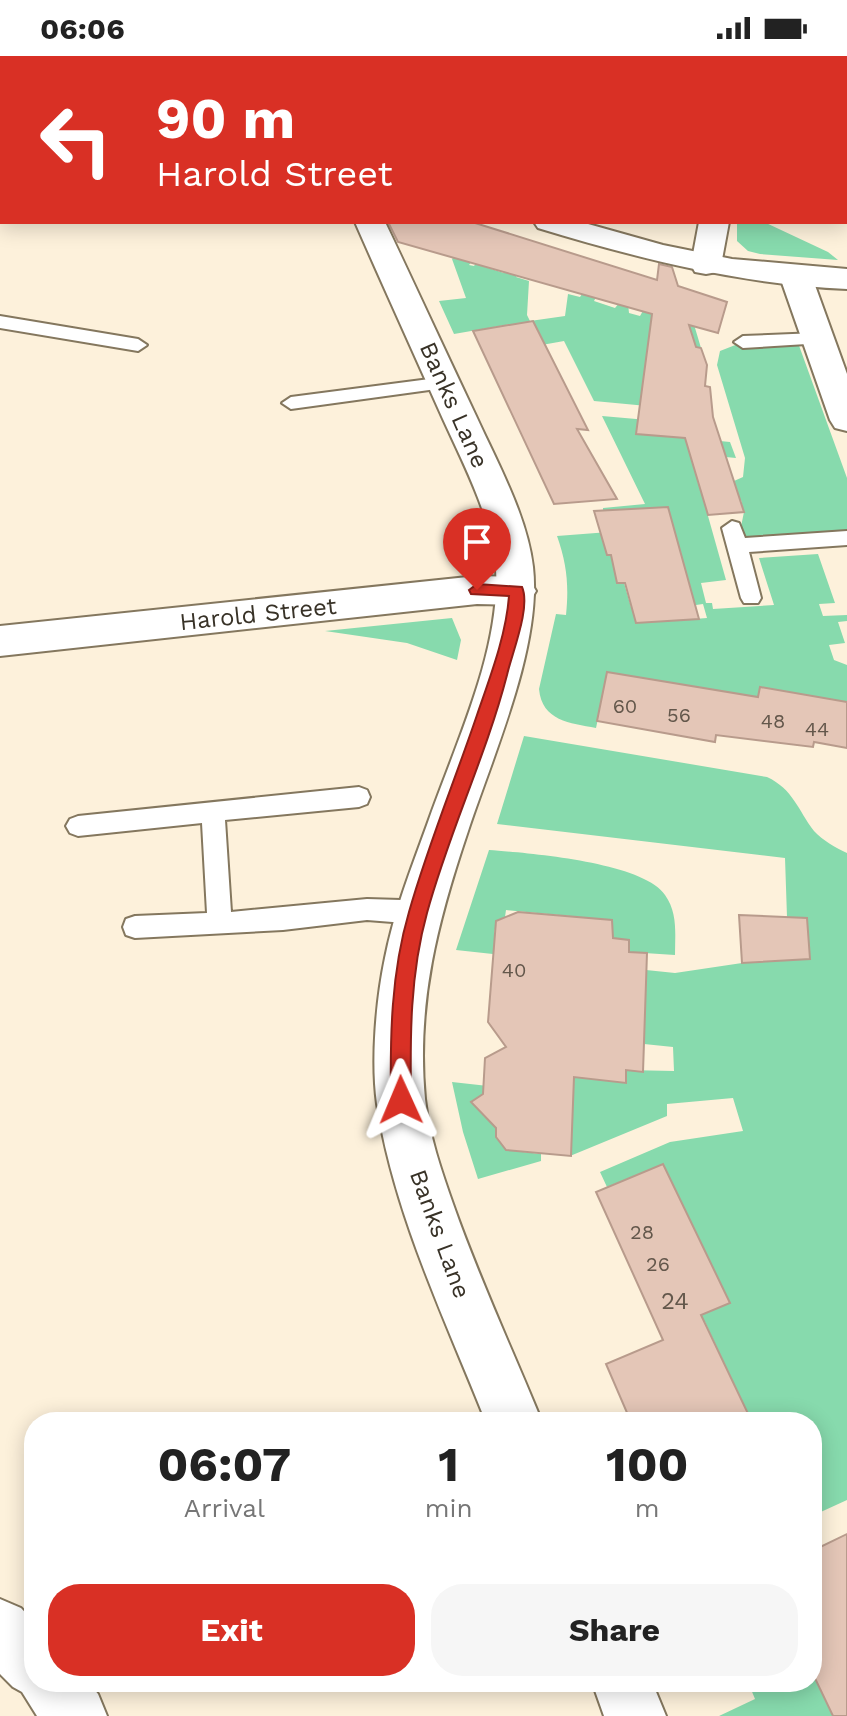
<!DOCTYPE html>
<html lang="en">
<head>
<meta charset="utf-8">
<style>
	:root { --surface:#fff; --page:#f6f6f6; --text:#222; --muted:#767676; --accent:#d93025 }
	body { margin:0; font-family:"Work Sans",sans-serif; background:var(--page); color:var(--text); height:100vh; display:flex; flex-direction:column; font-size:30px; white-space:nowrap }
	* { box-sizing:border-box; margin:0 }
	p { font-size:26px; color:var(--muted) }
	.icon { flex:none; width:44px; height:44px; fill:none; stroke:currentColor; stroke-width:2; stroke-linecap:round; stroke-linejoin:round }
	.map { position:relative; flex:1; overflow:hidden }
	.sheet { position:absolute; left:24px; top:1356px; width:798px; height:280px; display:flex; flex-direction:column; background:var(--surface); border-radius:32px; box-shadow:0 4px 20px #0003 }
	.sheet>* { flex:none }
	.guide { position:absolute; left:0px; top:0px; width:848px; height:168px; box-shadow:0 4px 20px #0003; background:#d93025; color:#fff; overflow:hidden }
	.pin { position:absolute; display:grid; place-items:center; width:68px; height:68px; color:#fff; margin:-82px -34px; border-radius:50% 50% 50% 0; rotate:-45deg; box-shadow:0 0 8px #0007 }
	.pin .icon { rotate:45deg }
	.me { position:absolute; width:88px; margin:-44px; rotate:359deg; stroke-linejoin:round; filter:drop-shadow(0 0 6px #0008) }
	.turn { display:flex; align-items:center; gap:28px; height:168px; padding:0 24px; font-size:36px }
	.turn .icon { width:104px; height:104px; stroke-width:2.5 }
	.turn b { display:block; font-size:56px; line-height:68px }
	.eta { display:flex; justify-content:space-evenly; align-items:center; height:136px; text-align:center }
	.eta b { font-size:48px; font-weight:700; line-height:56px }
	.button { display:flex; gap:16px; margin-top:auto; padding:16px 24px }
	.button a { flex:1; height:92px; border-radius:32px; background:var(--accent); color:#fff; font-size:32px; font-weight:700; line-height:92px; text-align:center }
	.button a+a { background:var(--page); color:var(--text) }
	.status { display:flex; justify-content:space-between; align-items:center; height:56px; padding:0 40px; background:var(--surface); direction:ltr }
	.status svg { height:22px; fill:currentColor }
	.map>svg:first-child { display:block }
</style>
</head>
<body>
<div class="status"><b>06:06</b><svg viewBox="0 0 49 12"><path d="M0 12V9h3v3zM5 12V6h3v6zM10 12V3h3v9zM15 12V0h3v12zM26 1h20v11H26zM47 4h2v5h-2z"/></svg></div>
<div class="map">
<svg width="847" height="1660" viewBox="0 0 847 1660">
	<rect width="100%" height="100%" fill="#fdf1db"/>
	<path fill="#87daad" d="M 737,166 L 764,166 L 828,196 L 838,204 L 760,198 L 748,195 L 737,185 Z
		M 465,188 L 478,198 L 469,209 L 474,210 L 480,201 L 482,210 L 504,217 L 509,211 L 521,214 L 516,221 L 529,225 L 527,259 L 530,265 L 565,260 L 568,238 L 580,241 L 584,235 L 597,239 L 594,245 L 615,252 L 620,246 L 628,248 L 629,257 L 640,260 L 644,253 L 684,235 L 701,292 L 661,286 L 679,353 L 594,345 L 564,285 L 525,292 L 512,268 L 454,278 L 439,245 L 466,242 L 452,203 Z
		M 797,284 L 847,422 L 847,482 L 737,490 L 744,456 L 741,444 L 709,445 L 708,460 L 726,524 L 701,527 L 706,547 L 712,547 L 713,553 L 774,549 L 759,502 L 818,498 L 835,547 L 819,548 L 823,560 L 847,559 L 847,565 L 838,566 L 845,587 L 829,589 L 834,604 L 847,609 L 847,646 L 758,641 L 608,616 L 596,672 C 570,667 542,665 539,633 L 556,558 L 566,559 C 569,530 567,508 557,480 L 609,476 L 607,499 L 619,498 L 614,513 L 618,527 L 624,527 L 631,551 L 638,551 L 642,567 L 707,562 L 703,548 L 689,550 L 681,496 L 603,455 L 603,452 L 645,448 L 602,360 L 659,365 L 669,380 L 730,386 L 736,402 L 695,398 L 698,427 L 734,425 L 743,421 L 745,402 L 717,309 L 720,295 L 743,286 Z
		M 452,562 L 461,584 L 457,604 L 407,587 L 325,575 Z
		M 524,680 L 767,721 C 793,733 798,754 814,775 C 822,784 836,792 847,797 L 847,1444 L 812,1460 L 812,1366 L 752,1366 L 705,1266 L 675,1270 L 730,1247 L 663,1108 L 607,1131 L 600,1116 L 670,1086 L 743,1075 L 733,1042 L 667,1048 L 667,1060 L 570,1100 L 573,1044 L 561,1020 L 625,1026 L 626,1014 L 674,1015 L 673,991 L 644,988 L 646,914 L 675,917 L 742,907 L 810,903 L 807,862 L 787,861 L 785,802 L 497,768 Z
		M 489,794 C 528,797 643,806 665,839 C 678,857 675,878 675,899 L 629,896 L 629,884 L 613,882 L 612,864 L 506,854 L 505,861 L 496,865 L 494,880 L 503,887 L 502,899 L 456,894 Z
		M 452,1026 L 488,1030 C 494,1051 494,1078 506,1094 L 541,1098 L 541,1105 L 478,1123 L 463,1076 Z
		M 812,1616 L 833,1660 L 719,1660 L 755,1643 L 748,1626 L 812,1626 Z"/>
	<path fill="#e4c6b7" stroke="#b89b8c" stroke-width="2" d="M 388,166 L 472,166 L 657,224 L 659,208 L 672,211 L 678,230 L 727,246 L 718,277 L 689,269 L 696,291 L 701,292 L 707,309 L 705,330 L 710,331 L 713,361 L 744,456 L 708,459 L 685,382 L 636,378 L 652,258 L 398,186 Z
		M 533,265 L 588,374 L 577,373 L 617,443 L 554,448 L 473,275 Z
		M 668,451 L 699,563 L 636,567 L 625,527 L 617,527 L 611,499 L 607,499 L 594,455 Z
		M 607,616 L 758,641 L 760,631 L 847,646 L 847,692 L 814,686 L 813,691 L 716,679 L 715,686 L 597,665 Z
		M 518,856 L 612,864 L 613,882 L 629,884 L 629,896 L 647,897 L 643,1016 L 626,1014 L 626,1027 L 574,1021 L 571,1100 L 506,1094 L 496,1081 L 496,1072 L 471,1046 L 483,1038 L 485,1002 L 506,991 L 488,966 L 496,865 Z
		M 739,859 L 807,862 L 810,903 L 742,907 Z
		M 663,1108 L 730,1247 L 701,1259 L 752,1366 L 631,1366 L 606,1308 L 663,1284 L 596,1136 Z
		M 847,1478 L 847,1660 L 833,1660 L 812,1616 L 812,1495 Z"/>
	<g fill="none" stroke-linecap="round" stroke-linejoin="round">
		<defs>
			<path id="lane" d="M 0,260 L 138,283 L 147,289 L 138,295 L 0,272 Z
				M 817,277 L 826,283 L 823,287 L 743,292 L 734,286 L 743,280 Z
				M 445,321 L 454,327 L 451,331 L 291,353 L 282,347 L 291,341 Z
				M 732,465 L 739,467 L 745,482 L 847,475 L 847,489 L 749,496 L 761,542 L 758,547 L 744,547 L 741,542 L 722,472 Z
				M 359,731 L 367,734 L 370,741 L 367,748 L 359,751 L 225,764 L 231,856 L 367,843 L 401,844 L 427,849 L 430,857 L 427,865 L 418,868 L 367,864 L 283,874 L 135,882 L 126,879 L 123,871 L 126,863 L 135,860 L 207,857 L 202,767 L 78,780 L 70,777 L 66,770 L 70,763 L 78,760 Z"/>
			<path id="street" d="M 737,0 L 763,0 L 763,2 L 737,2 Z
				M 846,38 L 847,38 L 847,54 L 846,54 Z
				M 699,166 L 729,166 L 721,209 L 717,216 L 706,218 L 695,216 L 691,209 Z
				M 796,212 L 807,214 L 812,221 L 847,318 L 847,375 L 835,372 L 830,364 L 780,221 L 785,214 Z
				M 477,520 L 517,521 L 530,525 L 536,535 L 530,545 L 517,549 L 477,548 L 0,600 L 0,570 Z"/>
			<path id="secondary" d="M 258,0 L 284,0 L 285,2 L 259,2 Z
				M 0,44 L 2,44 L 2,60 L 0,60 Z
				M 355,166 L 385,166 C 416,231 446,297 477,362 C 498,408 527,460 533,511 C 542,590 493,699 468,775 C 438,864 416,947 425,1043 C 429,1079 441,1114 453,1148 C 479,1222 512,1293 542,1366 L 486,1366 C 445,1263 394,1158 377,1048 C 371,1005 376,945 385,902 C 394,856 411,813 427,769 C 454,691 501,595 496,513 C 492,462 464,409 443,363 C 414,298 384,232 355,166 Z
				M 534,166 L 581,166 L 663,189 L 732,203 L 847,213 L 847,233 C 740,228 640,203 538,172 Z
				M 592,1626 L 652,1626 L 666,1660 L 604,1660 Z"/>
			<path id="primary" d="M 0,1543 L 21,1552 L 34,1566 L 34,1626 L 88,1626 L 98,1638 L 107,1660 L 37,1660 L 22,1636 L 13,1631 L 0,1618 Z"/>
		</defs>
		<use href="#lane" stroke="#84775e" stroke-width="4"/>
		<use href="#street" stroke="#84775e" stroke-width="4"/>
		<use href="#secondary" stroke="#84775e" stroke-width="4"/>
		<use href="#primary" stroke="#84775e" stroke-width="4"/>
		<use href="#lane" fill="#fff" fill-rule="evenodd"/>
		<use href="#street" fill="#fff" fill-rule="evenodd"/>
		<use href="#secondary" fill="#fff" fill-rule="evenodd"/>
		<use href="#primary" fill="#fff" fill-rule="evenodd"/>
	</g>
	<path fill="#d93025" stroke="#8d1f18" stroke-width="2" d="M 477,528 L 522,531 C 531,551 512,597 507,619 C 486,700 449,776 427,857 C 410,918 410,981 411,1044 L 408,1051 L 401,1054 L 394,1051 L 391,1044 C 390,981 391,917 409,856 C 428,789 455,724 477,659 C 490,621 506,580 509,540 L 471,538 L 469,534 Z"/>
	<g text-anchor="middle" stroke-width="7" stroke-linejoin="round" paint-order="stroke">
		<g font-size="20" fill="#63574b">
			<text x="625" y="657">60</text>
			<text x="679" y="666">56</text>
			<text x="773" y="672">48</text>
			<text x="817" y="680">44</text>
			<text x="514" y="921">40</text>
			<text x="642" y="1183">28</text>
			<text x="658" y="1215">26</text>
		</g>
		<g font-size="24" fill="#383227" stroke="#fff">
			<text transform="translate(454 349) rotate(66)" y="8">Banks Lane</text>
			<text transform="translate(258 558) rotate(-6)" y="8">Harold Street</text>
			<text transform="translate(440 1178) rotate(70)" y="8">Banks Lane</text>
		</g>
		<g font-size="24" fill="#63574b">
			<text x="675" y="1253">24</text>
		</g>
	</g>
</svg>
<div class="pin" style="left:477px;top:534px;background:#d93025"><svg class="icon" aria-label="arrive" viewBox="0 0 24 24"><path d="M6 21V4h12l-3 4 3 4H6"/></svg></div>
<svg class="me" style="left:401px;top:1044px" viewBox="-20 -20 40 40"><path d="M0-17L14 15 0 8-14 15z" fill="#d93025" stroke="#fff" stroke-width="4"/></svg>
<div class="guide">
<div class="turn"><svg class="icon" aria-label="left" viewBox="0 0 24 24"><path d="M17 20v-9H6M10 6l-5 5 5 5"/></svg><div><b>90 m</b>Harold Street</div></div>
</div>
<section class="sheet">
<div class="eta">
<div><b>06:07</b><p>Arrival</p></div>
<div><b>1</b><p>min</p></div>
<div><b>100</b><p>m</p></div>
</div>
<div class="button"><a>Exit</a><a>Share</a></div>
</section>
</div>
</body>
</html>
